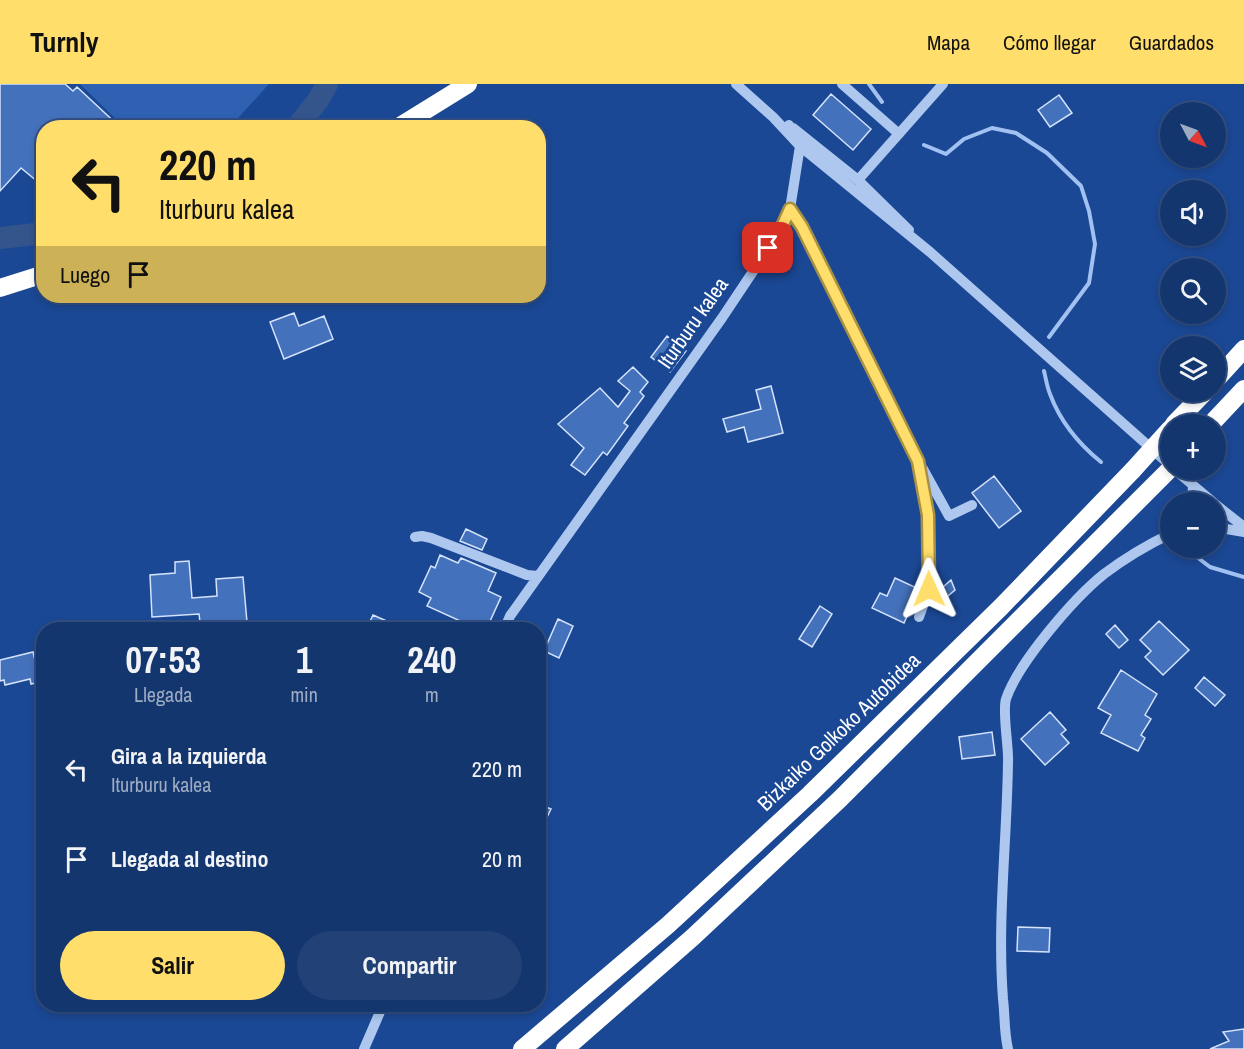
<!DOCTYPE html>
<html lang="es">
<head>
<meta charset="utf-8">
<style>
	:root { --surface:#14366f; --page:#214177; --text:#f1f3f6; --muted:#9dabc3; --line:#335082; --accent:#ffde6c }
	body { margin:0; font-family:"Archivo Narrow",sans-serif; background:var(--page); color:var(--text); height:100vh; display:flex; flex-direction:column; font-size:22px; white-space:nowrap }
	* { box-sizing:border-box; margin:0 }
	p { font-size:20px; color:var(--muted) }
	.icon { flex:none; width:33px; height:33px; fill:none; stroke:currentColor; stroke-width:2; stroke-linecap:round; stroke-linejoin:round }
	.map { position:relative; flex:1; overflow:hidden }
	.panel { position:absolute; left:36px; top:538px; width:510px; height:390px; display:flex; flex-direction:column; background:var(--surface); border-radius:24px; box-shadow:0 3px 9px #0003,0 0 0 2px var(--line) }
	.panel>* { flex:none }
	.hud { position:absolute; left:36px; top:36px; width:510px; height:183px; border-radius:24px; box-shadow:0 3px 9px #0003,0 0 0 2px var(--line); background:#ffde6c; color:#111; overflow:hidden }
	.needle { width:39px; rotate:131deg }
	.controls { position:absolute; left:1160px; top:18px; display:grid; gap:12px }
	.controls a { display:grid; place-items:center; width:66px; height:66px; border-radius:50%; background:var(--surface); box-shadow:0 3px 9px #0003,0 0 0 2px var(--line); font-size:30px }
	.pin { position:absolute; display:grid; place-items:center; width:51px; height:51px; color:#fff; margin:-26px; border-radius:12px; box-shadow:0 3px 9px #0006 }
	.me { position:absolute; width:66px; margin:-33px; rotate:359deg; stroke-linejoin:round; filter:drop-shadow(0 0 4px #0008) }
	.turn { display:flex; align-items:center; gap:21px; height:126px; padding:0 24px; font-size:27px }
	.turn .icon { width:78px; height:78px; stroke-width:2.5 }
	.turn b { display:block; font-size:42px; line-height:51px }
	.then { display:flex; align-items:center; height:57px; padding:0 24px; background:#0003; gap:12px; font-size:22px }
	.eta { display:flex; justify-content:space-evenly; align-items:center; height:102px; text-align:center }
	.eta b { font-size:36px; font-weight:700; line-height:42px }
	.primary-button { display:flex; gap:12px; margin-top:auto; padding:12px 24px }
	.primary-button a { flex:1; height:69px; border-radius:36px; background:var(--accent); color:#111; font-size:24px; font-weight:700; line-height:69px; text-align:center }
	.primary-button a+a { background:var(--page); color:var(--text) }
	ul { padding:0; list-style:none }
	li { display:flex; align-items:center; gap:18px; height:90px; padding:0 24px }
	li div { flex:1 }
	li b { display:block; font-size:22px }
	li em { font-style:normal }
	header { display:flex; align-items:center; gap:36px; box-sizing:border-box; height:84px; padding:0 30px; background:var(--accent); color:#111 }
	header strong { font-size:28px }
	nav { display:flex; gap:33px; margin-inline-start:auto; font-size:21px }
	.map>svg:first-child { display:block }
</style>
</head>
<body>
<header>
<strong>Turnly</strong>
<nav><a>Mapa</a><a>Cómo llegar</a><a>Guardados</a></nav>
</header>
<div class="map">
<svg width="1244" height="965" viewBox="0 0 1244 965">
	<rect width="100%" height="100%" fill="#1b4894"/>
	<path fill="#2f61b2" d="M 80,0 L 269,0 L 230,43 L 125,44 Z"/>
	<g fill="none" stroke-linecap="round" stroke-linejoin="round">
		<path stroke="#a0c1f1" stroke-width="4" d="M 869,0 L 882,18
			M 924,61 L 946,70 L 964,55 L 992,44 L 1016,49 L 1047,69 L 1081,102 L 1089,127 L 1095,160 L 1089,199 L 1049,253
			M 1044,287 C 1046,295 1047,303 1050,310 C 1060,337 1080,361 1101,378
			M 1185,464 L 1210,483 L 1244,493"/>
		<path stroke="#34548c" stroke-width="22" d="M 296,44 L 319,15 L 327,0
			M 0,154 L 44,149"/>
	</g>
	<path fill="#4471bb" stroke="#d4e3fb" stroke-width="1.5" d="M 0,0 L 65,0 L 73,7 L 77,3 L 121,44 L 44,44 L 44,103 L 21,84 L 0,107 Z
		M 831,10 L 871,45 L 853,66 L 813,31 Z
		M 1059,11 L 1072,29 L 1050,43 L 1038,26 Z
		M 294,229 L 299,242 L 324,232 L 333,255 L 284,275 L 270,238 Z
		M 667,252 L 686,267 L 670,288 L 651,273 Z
		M 633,283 L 648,298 L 640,308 L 644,312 L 624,339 L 628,342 L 607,371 L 603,368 L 585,391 L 571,381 L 584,364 L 558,340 L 600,304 L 618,323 L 630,307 L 618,297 Z
		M 771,302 L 783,349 L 748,358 L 744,343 L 727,348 L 723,335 L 761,325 L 756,306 Z
		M 994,392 L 1021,427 L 999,444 L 972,409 Z
		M 466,445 L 487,455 L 482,466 L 460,457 Z
		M 440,471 L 458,479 L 461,474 L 496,489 L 488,507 L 501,513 L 486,546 L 480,546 L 427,522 L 431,514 L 419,508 L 431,482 L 435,484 Z
		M 189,477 L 192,514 L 217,512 L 216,495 L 243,493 L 247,538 L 219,540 L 218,537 L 200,538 L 199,530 L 152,533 L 150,491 L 175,489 L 175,478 Z
		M 895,494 L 919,505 L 904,539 L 872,524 L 880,509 L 887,512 Z
		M 951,496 L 955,506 L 935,523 L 932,519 L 935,510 Z
		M 820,522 L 832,530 L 812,563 L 799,555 Z
		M 373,531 L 407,546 L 366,546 Z
		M 558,535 L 573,542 L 559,574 L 544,567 Z
		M 1159,537 L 1189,566 L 1163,591 L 1145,573 L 1151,567 L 1140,556 Z
		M 1115,541 L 1128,556 L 1119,564 L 1106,550 Z
		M 33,568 L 40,598 L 31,600 L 30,595 L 5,601 L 4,596 L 0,597 L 0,576 Z
		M 1121,586 L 1157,610 L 1145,631 L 1151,635 L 1141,651 L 1145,654 L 1138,667 L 1101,649 L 1111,631 L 1098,624 Z
		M 1204,593 L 1225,611 L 1215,622 L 1195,604 Z
		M 1050,628 L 1066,646 L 1061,650 L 1069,659 L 1045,681 L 1021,655 Z
		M 992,648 L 995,671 L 962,675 L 959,653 Z
		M 538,720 L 551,725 L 538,752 Z
		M 1018,843 L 1050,844 L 1049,868 L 1017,867 Z
		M 1244,945 L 1244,965 L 1210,965 L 1229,957 L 1223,948 Z"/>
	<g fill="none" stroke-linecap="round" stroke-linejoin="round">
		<path stroke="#adc7ef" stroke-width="10" d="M 736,0 L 773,33 L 800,62 L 930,168 L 1170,381
			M 842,0 L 899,50
			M 793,44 L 858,96 L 909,146
			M 858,96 L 943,0
			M 790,125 L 802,143 L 918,377 L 928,431 L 929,505 L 919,533
			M 923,385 L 949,432 L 972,421
			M 1175,386 L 1213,418
			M 1192,418 L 1193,402
			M 1215,420 L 1244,443
			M 1215,443 L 1244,448
			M 415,453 L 422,452 L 431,454 L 527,491 L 538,492
			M 504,546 L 510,532 L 722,234 L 780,147 L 790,125 L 800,62 L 789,41
			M 364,965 L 383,921
			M 1008,965 C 1004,949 1005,931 1003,915 C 997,836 1007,757 1008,678 C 1009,663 1002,628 1006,615 C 1018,579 1074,514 1104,490 C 1124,475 1147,461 1170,450"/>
		<path stroke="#fff" stroke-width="18" d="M 397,44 L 468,0
			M 0,204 L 44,190
			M 1215,297 L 1244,265
			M 1174,340 L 1205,308
			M 1211,340 L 1244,305
			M 522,965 L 668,841 L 810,710 L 1001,523 L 1133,386
			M 565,965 L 693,853 L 840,715 L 1170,385"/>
		<path stroke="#fff" stroke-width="18" d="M 1133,386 L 1170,345"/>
	</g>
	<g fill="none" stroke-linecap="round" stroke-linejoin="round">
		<defs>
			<path id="route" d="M 768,164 L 780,147 L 790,125 L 802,143 L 918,377 L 928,431 L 929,505"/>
		</defs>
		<use href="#route" stroke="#a69046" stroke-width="15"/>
		<use href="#route" stroke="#ffde6c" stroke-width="10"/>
	</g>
	<g text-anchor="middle" stroke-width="6" stroke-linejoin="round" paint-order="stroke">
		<g font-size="21" fill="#fff" stroke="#1b4894">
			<text transform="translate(693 239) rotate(-55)" y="7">Iturburu kalea</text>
			<text transform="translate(839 648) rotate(-44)" y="7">Bizkaiko Golkoko Autobidea</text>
		</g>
	</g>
</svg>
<div class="controls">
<a><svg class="needle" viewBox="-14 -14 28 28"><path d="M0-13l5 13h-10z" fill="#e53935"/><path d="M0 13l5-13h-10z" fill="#9dabc3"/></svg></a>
<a><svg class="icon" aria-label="sound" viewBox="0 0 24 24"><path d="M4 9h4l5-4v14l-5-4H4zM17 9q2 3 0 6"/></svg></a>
<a><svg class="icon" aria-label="search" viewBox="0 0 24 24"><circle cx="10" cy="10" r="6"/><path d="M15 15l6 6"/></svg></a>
<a><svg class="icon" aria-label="layers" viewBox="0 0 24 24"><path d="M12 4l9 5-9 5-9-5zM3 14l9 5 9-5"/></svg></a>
<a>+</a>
<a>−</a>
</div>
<div class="pin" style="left:768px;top:164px;background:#d93025"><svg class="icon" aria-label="arrive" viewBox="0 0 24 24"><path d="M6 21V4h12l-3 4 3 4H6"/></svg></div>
<svg class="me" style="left:929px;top:505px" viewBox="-20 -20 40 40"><path d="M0-17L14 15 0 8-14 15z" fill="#ffde6c" stroke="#fff" stroke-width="4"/></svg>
<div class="hud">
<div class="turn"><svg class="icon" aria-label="left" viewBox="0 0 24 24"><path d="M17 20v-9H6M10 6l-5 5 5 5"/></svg><div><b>220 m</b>Iturburu kalea</div></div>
<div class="then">Luego<svg class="icon" aria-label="arrive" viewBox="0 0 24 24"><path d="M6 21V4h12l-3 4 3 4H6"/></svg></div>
</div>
<section class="panel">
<div class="eta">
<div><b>07:53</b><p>Llegada</p></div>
<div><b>1</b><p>min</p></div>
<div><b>240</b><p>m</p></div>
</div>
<ul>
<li><svg class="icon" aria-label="left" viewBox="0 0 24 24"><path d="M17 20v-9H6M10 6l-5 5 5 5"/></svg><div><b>Gira a la izquierda</b><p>Iturburu kalea</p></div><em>220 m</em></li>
<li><svg class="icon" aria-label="arrive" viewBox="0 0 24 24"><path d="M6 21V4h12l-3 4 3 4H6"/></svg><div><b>Llegada al destino</b></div><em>20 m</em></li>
</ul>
<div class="primary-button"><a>Salir</a><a>Compartir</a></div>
</section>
</div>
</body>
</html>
